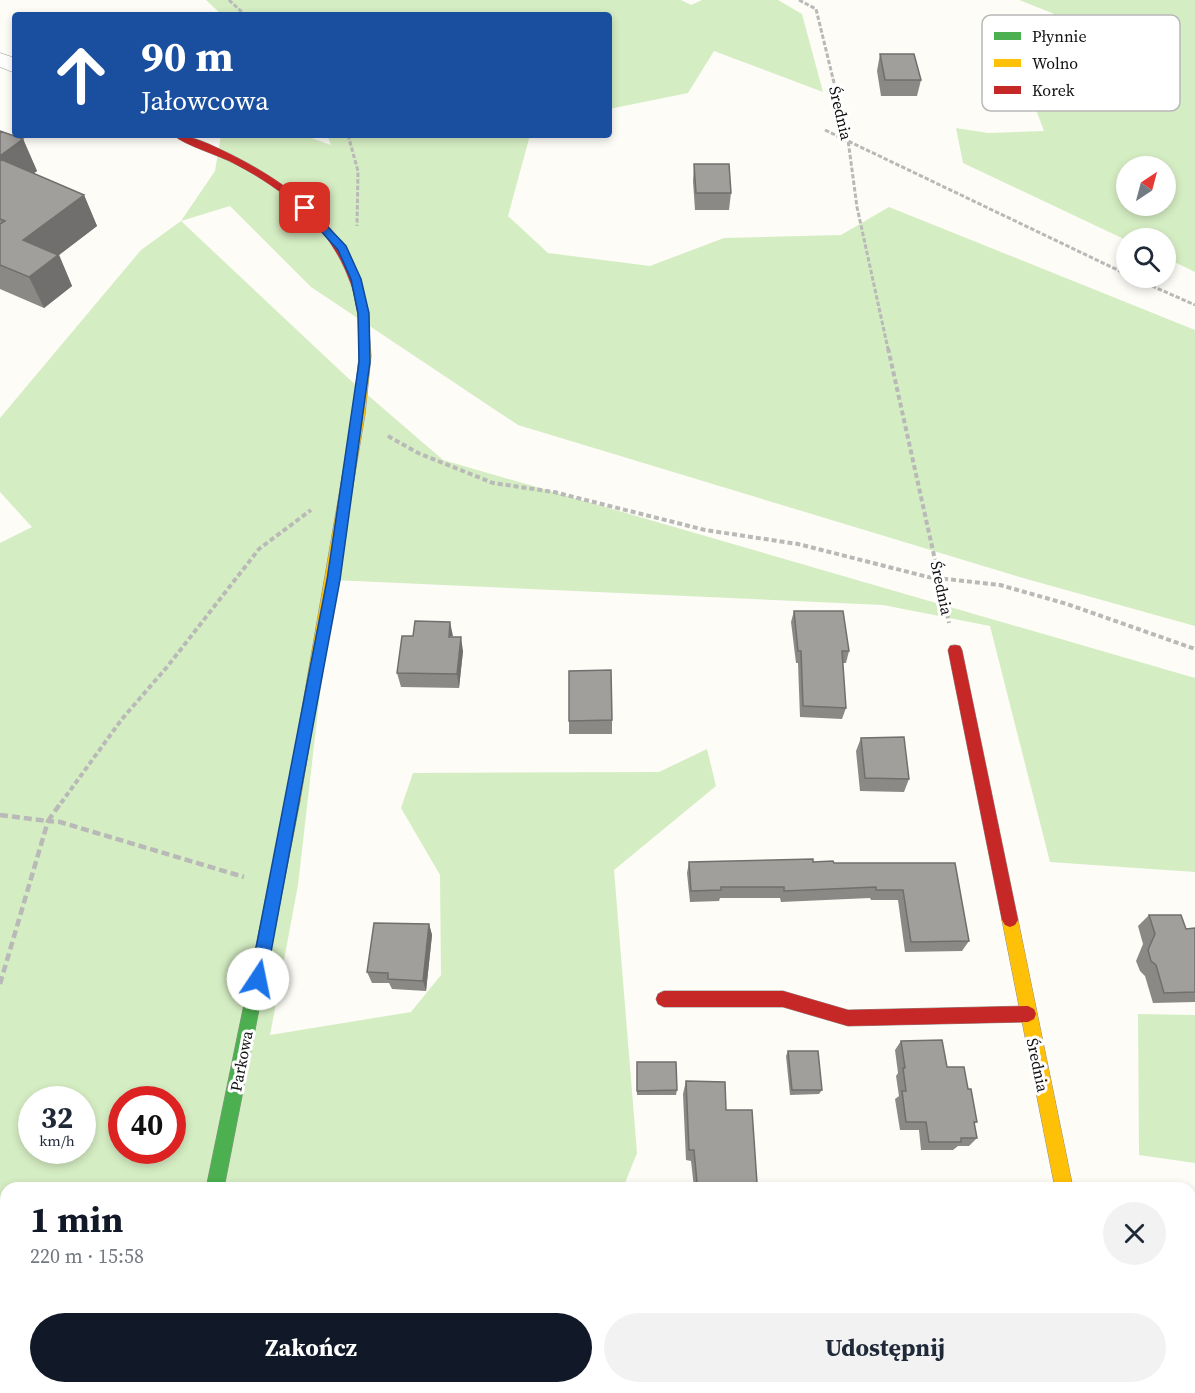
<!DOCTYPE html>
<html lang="pl">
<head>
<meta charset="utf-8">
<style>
	:root { --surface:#fff; --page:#f2f2f3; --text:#1f2937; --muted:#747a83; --accent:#111827 }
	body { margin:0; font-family:"Source Serif 4",serif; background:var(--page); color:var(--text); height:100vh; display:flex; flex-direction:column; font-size:22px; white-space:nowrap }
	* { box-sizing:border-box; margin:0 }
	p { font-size:20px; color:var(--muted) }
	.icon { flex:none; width:33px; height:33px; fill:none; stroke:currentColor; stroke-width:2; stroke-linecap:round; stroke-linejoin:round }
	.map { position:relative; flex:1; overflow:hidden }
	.sheet { position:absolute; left:0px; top:1182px; width:1196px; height:212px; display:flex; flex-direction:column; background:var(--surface); border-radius:18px 18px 0 0; box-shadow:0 3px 9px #0003 }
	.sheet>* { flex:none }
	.guide { position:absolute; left:12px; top:12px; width:600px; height:126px; border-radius:6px; box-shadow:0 3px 9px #0003; background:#1a4fa0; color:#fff; overflow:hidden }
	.needle { width:39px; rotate:36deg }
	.controls { position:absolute; left:1116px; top:156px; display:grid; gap:12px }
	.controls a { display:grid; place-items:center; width:60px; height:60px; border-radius:50%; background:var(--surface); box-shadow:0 3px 9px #0003; font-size:30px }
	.speed { position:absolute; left:18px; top:1086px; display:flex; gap:12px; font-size:30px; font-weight:700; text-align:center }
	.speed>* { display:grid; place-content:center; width:78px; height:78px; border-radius:50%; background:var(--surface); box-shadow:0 3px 9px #0003; line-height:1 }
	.speed small { font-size:15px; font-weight:400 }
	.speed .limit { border:9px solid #d22; background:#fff; color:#111 }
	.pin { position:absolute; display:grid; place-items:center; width:51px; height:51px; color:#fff; margin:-26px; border-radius:12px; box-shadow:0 3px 9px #0006 }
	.me { position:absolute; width:66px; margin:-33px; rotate:11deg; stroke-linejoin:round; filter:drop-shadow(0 0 4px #0008) }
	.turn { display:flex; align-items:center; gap:21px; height:126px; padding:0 30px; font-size:27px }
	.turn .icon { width:78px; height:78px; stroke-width:2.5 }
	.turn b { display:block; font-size:42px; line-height:51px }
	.round { display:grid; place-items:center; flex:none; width:63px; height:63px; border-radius:32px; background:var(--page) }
	.overview { display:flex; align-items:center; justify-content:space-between; height:102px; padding:0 30px }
	h1 { font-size:36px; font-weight:700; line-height:45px; color:var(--accent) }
	.primary-button { display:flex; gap:12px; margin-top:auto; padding:12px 30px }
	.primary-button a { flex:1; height:69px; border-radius:36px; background:var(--accent); color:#fff; font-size:24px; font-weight:700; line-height:69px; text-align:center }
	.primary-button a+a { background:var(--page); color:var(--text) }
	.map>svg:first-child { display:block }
</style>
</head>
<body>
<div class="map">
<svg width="1195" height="1393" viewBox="0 0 1195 1393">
	<rect width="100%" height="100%" fill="#fdfcf7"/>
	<path fill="#d5edc3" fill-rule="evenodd" d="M 206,0 L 681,0 L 691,5 L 702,0 L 778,0 L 802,14 L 823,92 L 714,51 L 688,93 L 609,109 L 609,15 L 222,15 Z
		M 1019,0 L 1195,0 L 1195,272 L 1166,258 L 1166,238 L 1126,240 L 963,163 L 956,128 L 988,133 L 1044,131 L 1016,56 L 1028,53 L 1044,59 L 1073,29 L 1052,13 ZM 1166,166 L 1166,206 L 1126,206 L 1126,166 Z
		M 221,135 L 303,135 L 331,145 L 327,135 L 530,135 L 508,216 L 548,253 L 650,266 L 724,238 L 841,235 L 889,207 L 1195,330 L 1195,626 L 1023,578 L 518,425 L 311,287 L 230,206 L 181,221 L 348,378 L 443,460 L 1195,678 L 1195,872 L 1050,862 L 990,626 L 883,605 L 333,580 L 298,885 L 270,1035 L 411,1012 L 441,975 L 440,875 L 401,808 L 413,773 L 659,772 L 707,749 L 716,786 L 614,870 L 637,1153 L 623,1188 L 6,1188 L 6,1388 L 360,1388 L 360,1393 L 0,1393 L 0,543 L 32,527 L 0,492 L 0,418 L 141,250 L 181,221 L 215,171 ZM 32,1100 L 82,1100 L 82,1150 L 32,1150 ZM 122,1100 L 172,1100 L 172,1150 L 122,1150 Z
		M 1138,1014 L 1195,1015 L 1195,1163 L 1139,1155 Z"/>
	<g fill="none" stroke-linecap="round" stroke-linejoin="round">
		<defs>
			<path id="street" d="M 0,53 L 15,58 L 15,73 L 0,67 Z
				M 152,1388 L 198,1388 L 197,1393 L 151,1393 Z
				M 1081,1388 L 1126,1388 L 1129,1393 L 1083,1393 Z"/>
			<path id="fast" d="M 293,795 L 298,797 L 300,801 L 224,1188 L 206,1188 L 286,801 L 288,797 Z"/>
			<path id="slow" d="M 363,311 L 368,315 L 371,356 L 365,414 L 300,801 L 298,805 L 293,807 L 288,805 L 286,801 L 353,414 L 359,356 L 358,315 Z
				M 1010,913 L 1015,915 L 1018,920 L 1073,1188 L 1055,1188 L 1002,920 L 1005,915 Z"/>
			<path id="jam" d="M 173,135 C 193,135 211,145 230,154 C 285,181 337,220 360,279 C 364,290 366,303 368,315 L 367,318 L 359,318 L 358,315 C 355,303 354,290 349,279 C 330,227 284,189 235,164 C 219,155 186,146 173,135 Z
				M 955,645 L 960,646 L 962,650 L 1018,920 L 1015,925 L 1010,927 L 1005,925 L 1002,920 L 948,650 L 950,646 Z
				M 664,991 L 783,991 L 848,1010 L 1028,1006 L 1034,1009 L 1036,1014 L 1034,1019 L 1028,1022 L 848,1026 L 783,1007 L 664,1007 L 658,1004 L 656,999 L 658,994 Z"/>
		</defs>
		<use href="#street" stroke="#979795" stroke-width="1"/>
		<use href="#fast" stroke="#8e8d8b" stroke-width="1"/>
		<use href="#slow" stroke="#8e8d8b" stroke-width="1"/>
		<use href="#jam" stroke="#8e8d8b" stroke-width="1"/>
		<path stroke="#b9b9b8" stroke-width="3" stroke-dasharray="4.5 2" stroke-linecap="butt" d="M 229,0 L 245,15
			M 799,0 L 816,9 L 848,140 L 857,207 L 888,349
			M 825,130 L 1126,274
			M 348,135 L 358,171 L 357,226
			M 1134,278 L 1195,305"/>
		<path stroke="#b9b9b8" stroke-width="4" stroke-dasharray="5 3" stroke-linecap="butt" d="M 888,348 L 949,623
			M 388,436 L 418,453 L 493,483 L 554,492 L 705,530 L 798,544 L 928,577 L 1000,585 L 1067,604 L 1195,649
			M 61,803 L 122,719 L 167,667 L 259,549 L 311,510"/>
		<path stroke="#b9b9b8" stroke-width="4.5" stroke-dasharray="8 4" stroke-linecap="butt" d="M 0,815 L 48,821 L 62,801
			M 0,984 L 48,821 L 60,822 L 244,877"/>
		<use href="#street" fill="#fffffe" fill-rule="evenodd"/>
		<use href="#fast" fill="#4caf50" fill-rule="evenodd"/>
		<use href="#slow" fill="#ffc107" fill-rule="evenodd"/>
		<use href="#jam" fill="#c62828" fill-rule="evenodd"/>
	</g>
	<path fill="#8a8986" d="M 880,54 L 921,80 L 917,96 L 881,96 L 877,71 Z
		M 0,131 L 23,139 L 37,171 L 33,173 L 84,195 L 97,226 L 59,255 L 72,286 L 44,308 L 0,289 Z
		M 694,164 L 731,193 L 729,210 L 695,210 L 693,181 Z
		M 794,611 L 849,651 L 846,663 L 843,663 L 846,708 L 842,719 L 800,717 L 798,663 L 796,663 L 791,622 Z
		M 453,637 L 463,651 L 459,688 L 401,687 L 397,673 Z
		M 612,720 L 612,734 L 569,734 L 569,721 Z
		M 861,738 L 909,779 L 904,792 L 860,791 L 856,751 Z
		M 689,862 L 813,862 L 834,863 L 955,863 L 969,941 L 962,951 L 905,952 L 898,900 L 871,900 L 870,898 L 781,902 L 780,898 L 720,898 L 719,901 L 690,902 L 687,873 Z
		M 1149,915 L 1186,929 L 1195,928 L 1195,1002 L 1153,1003 L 1145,976 L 1140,971 L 1136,961 L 1143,944 L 1138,926 Z
		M 429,924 L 432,935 L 426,991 L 392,989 L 389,983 L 372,983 L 367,972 Z
		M 901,1041 L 947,1067 L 968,1089 L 977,1122 L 974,1124 L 977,1138 L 969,1146 L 958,1146 L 953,1150 L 921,1150 L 919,1130 L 900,1130 L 895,1099 L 899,1096 L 896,1076 L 898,1073 L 895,1050 Z
		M 788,1051 L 822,1090 L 819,1094 L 790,1095 L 786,1056 Z
		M 637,1062 L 677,1090 L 676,1095 L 637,1095 Z
		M 686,1081 L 726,1110 L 757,1183 L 754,1188 L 694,1188 L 691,1161 L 686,1160 L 683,1094 Z"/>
	<path fill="#716f6d" d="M 23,139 L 37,171 L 12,189 L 0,164 L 0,156 Z
		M 84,195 L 97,226 L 59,255 L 72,286 L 44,308 L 29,277 L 23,240 Z
		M 450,622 L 453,636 L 449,637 Z
		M 461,637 L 463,651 L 459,688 L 457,674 Z
		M 429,924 L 432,935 L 426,991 L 423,981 Z
		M 484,1388 L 486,1388 L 486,1393 L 484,1393 Z"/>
	<path fill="#a19f9c" stroke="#716f6d" stroke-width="1.5" d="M 880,54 L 914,54 L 921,80 L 885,80 Z
		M 0,131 L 23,139 L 0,156 Z
		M 0,159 L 84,195 L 23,240 L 58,255 L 29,277 L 0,265 L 0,224 L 5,221 L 0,219 Z
		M 694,164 L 729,164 L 731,193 L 696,193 Z
		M 794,611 L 843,611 L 849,651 L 842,651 L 846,708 L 803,706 L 801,651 L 798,651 Z
		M 415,621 L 450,622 L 449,637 L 461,637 L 457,674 L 397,673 L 402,636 L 413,636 Z
		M 611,670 L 612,720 L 569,721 L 569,671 Z
		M 904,737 L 909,779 L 865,778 L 861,738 Z
		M 813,859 L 813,862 L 833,861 L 834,863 L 955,863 L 969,941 L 911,942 L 903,890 L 876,890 L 876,887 L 784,891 L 784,887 L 721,887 L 721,890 L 691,891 L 689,862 Z
		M 1149,915 L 1181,915 L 1186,929 L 1195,928 L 1195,992 L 1164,993 L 1156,965 L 1151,961 L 1148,950 L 1155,934 Z
		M 374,923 L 429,924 L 423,981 L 388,979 L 388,973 L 367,972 Z
		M 942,1040 L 947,1067 L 964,1067 L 968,1089 L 971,1089 L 977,1122 L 974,1122 L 977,1138 L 961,1138 L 961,1142 L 929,1142 L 926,1122 L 906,1122 L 902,1091 L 906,1091 L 903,1068 L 905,1068 L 901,1041 Z
		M 788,1051 L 818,1051 L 822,1090 L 792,1090 Z
		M 637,1062 L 676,1062 L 677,1090 L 637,1091 Z
		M 686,1081 L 725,1082 L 726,1110 L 752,1110 L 757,1183 L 697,1183 L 694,1150 L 689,1150 Z
		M 401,1388 L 484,1388 L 484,1393 L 401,1393 Z"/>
	<path fill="#1a73e8" stroke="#114b97" stroke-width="1.5" d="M 305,205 L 308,206 L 346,246 L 361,279 L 369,313 L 370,362 L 340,580 L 266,979 L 263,984 L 258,987 L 252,984 L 250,979 L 327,580 L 359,362 L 358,313 L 351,279 L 338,250 L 300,208 Z"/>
	<g text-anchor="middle" stroke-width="6" stroke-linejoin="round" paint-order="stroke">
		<g font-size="16" fill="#111" stroke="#fff">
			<text transform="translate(841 113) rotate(77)" y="6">Średnia</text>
			<text transform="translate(942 588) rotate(78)" y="6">Średnia</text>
			<text transform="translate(241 1061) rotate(-79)" y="6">Parkowa</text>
			<text transform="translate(1038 1065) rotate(78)" y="6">Średnia</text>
		</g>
	</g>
	<rect x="982" y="15" width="198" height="96" rx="9" fill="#fff" stroke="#b8b8b8" stroke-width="1.5"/>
	<rect x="994" y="32" width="27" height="8" fill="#4caf50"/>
	<rect x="994" y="59" width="27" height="8" fill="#ffc107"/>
	<rect x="994" y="86" width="27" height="8" fill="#c62828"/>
	<g font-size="16" fill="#111">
		<text x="1032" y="42">Płynnie</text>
		<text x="1032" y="69">Wolno</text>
		<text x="1032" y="96">Korek</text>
	</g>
</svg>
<div class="controls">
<a><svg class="needle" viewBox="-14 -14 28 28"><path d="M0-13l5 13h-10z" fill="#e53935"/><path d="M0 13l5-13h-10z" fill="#747a83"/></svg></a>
<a><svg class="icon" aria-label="search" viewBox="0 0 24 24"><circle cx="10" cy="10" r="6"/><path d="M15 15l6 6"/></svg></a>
</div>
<div class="speed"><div>32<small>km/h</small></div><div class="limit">40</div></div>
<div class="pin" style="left:305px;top:208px;background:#d93025"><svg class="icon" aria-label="arrive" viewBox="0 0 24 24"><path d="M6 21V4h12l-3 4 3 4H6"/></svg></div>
<svg class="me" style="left:258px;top:979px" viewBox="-20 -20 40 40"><circle r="19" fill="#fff"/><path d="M0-13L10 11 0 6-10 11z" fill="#1a73e8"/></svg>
<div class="guide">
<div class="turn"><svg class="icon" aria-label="ahead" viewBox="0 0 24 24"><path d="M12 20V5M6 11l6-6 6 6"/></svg><div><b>90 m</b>Jałowcowa</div></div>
</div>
<section class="sheet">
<div class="overview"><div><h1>1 min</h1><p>220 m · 15:58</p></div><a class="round"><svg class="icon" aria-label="close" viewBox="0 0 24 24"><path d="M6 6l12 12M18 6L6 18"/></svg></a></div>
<div class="primary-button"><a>Zakończ</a><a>Udostępnij</a></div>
</section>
</div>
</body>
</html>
